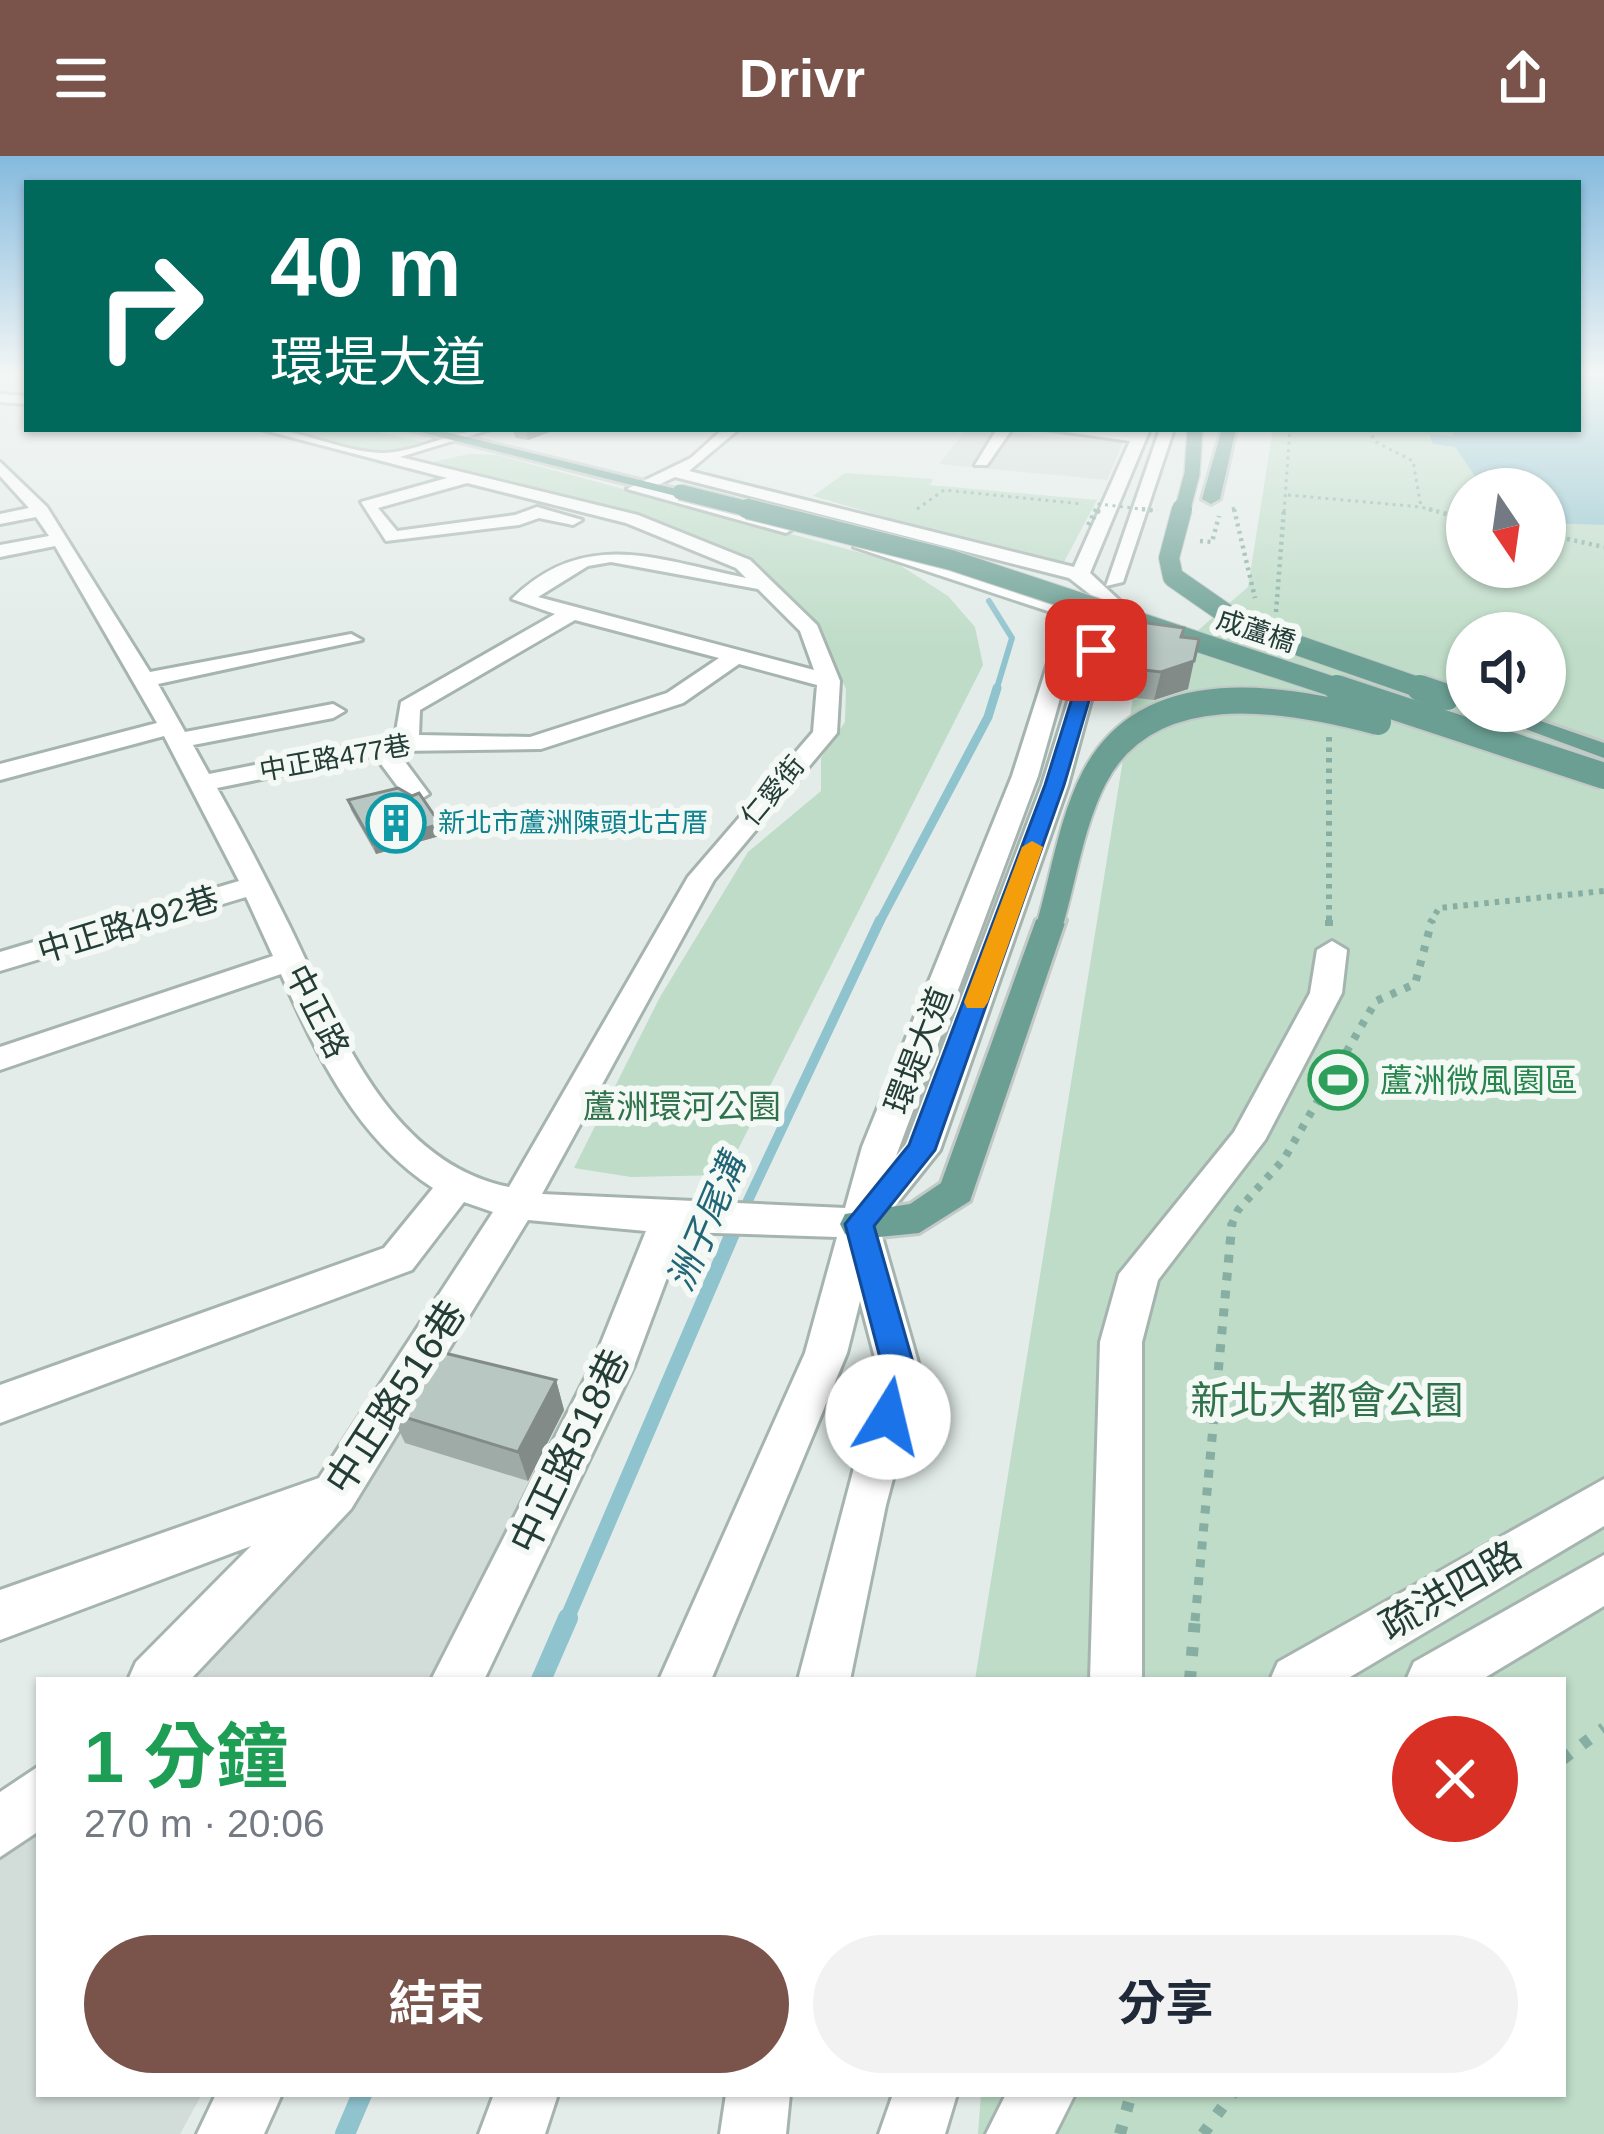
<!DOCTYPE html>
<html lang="zh-TW">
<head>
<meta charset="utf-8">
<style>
	:root { --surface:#fff; --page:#f2f2f3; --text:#1f2937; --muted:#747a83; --accent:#7a544b }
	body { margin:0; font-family:Helvetica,"Noto Sans TC",sans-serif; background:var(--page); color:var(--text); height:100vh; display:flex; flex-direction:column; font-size:45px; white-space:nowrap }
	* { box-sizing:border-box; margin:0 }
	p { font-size:39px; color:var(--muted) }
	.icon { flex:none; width:66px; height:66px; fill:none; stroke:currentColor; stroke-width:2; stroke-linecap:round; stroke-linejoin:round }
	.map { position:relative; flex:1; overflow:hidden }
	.drawer { position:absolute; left:36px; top:1521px; width:1530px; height:420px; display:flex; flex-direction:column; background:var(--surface); border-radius:0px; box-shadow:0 3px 9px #0004 }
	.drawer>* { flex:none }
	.guide { position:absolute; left:24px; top:24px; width:1557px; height:252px; border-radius:0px; box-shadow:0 3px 9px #0004; background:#00695c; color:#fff; overflow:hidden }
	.needle { width:78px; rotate:167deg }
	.controls { position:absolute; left:1446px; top:312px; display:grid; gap:24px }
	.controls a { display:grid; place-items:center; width:120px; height:120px; border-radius:50%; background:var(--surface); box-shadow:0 3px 9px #0004; font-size:60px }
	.pin { position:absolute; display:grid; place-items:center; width:102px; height:102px; color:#fff; margin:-51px; border-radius:24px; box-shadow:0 6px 18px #0006 }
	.me { position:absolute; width:132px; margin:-66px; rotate:9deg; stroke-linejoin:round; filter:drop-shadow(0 0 9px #0008) }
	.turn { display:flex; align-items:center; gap:42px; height:252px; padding:0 48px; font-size:54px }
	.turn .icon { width:156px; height:156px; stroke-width:2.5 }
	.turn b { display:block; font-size:84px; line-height:102px }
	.round { display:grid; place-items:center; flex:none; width:126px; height:126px; border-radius:63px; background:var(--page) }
	.overview { display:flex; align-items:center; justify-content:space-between; height:204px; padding:0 48px }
	h1 { font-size:72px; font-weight:700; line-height:90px; color:#1e9e55 }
	.primary-button { display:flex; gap:24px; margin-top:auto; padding:24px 48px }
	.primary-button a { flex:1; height:138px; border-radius:72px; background:var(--accent); color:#fff; font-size:48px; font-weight:700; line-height:138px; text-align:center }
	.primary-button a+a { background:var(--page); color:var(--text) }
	header { display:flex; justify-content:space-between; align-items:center; height:156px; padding:0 48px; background:var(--accent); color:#fff; font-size:54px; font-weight:700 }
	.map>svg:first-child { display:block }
</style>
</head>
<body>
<header><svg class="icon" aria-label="menu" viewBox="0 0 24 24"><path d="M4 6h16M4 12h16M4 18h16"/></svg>Drivr<svg class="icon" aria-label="share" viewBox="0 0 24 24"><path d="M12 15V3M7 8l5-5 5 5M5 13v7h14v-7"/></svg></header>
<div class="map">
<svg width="1604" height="1978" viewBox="0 0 1604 1978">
	<rect width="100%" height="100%" fill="#e3ece9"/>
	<path fill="#d2dcd8" d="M 966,274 L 1123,286 L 1107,324 L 939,308 Z
		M 444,1225 L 575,1257 L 432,1524 L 187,1524 L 218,1494 Z
		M 39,1664 L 39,1938 L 202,1938 L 180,1978 L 0,1978 L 0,1699 Z"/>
	<path fill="#bedcc7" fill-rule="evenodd" d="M 1578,218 L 1604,218 L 1604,1978 L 978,1978 L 981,1938 L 1563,1938 L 1563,1524 L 975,1524 L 1135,529 L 1248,431 L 1273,273 L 1578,273 ZM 1467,333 L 1545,333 L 1545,411 L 1467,411 ZM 1467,477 L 1545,477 L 1545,555 L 1467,555 Z
		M 269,273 L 364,273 L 433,288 L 385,300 Z
		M 469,298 L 497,299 L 895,406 L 948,440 L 975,471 L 983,509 L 725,1019 L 631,1021 L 574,1012 L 660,841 L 748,696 L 821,635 L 821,602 L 845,566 L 846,533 L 818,475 L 773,424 L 711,387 L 638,361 L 433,306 Z
		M 845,317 L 933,323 L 930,329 L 1097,344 L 1064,406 L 1042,407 L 813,340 Z"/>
	<path fill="#8fc3ce" d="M 1578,218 L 1604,218 L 1604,369 L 1545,367 L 1545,333 L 1484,333 L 1455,291 L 1433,288 L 1429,278 L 1453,280 L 1455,273 L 1578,273 Z"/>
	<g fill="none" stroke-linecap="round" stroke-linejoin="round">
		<path stroke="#8fc3ce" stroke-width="6" d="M 989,445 L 1012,482 L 996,535"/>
		<path stroke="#8fc3ce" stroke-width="9" d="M 879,767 L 988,561 L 997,532"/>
		<path stroke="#8fc3ce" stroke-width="10" d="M 736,1070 L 880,764"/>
		<path stroke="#8fc3ce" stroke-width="15" d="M 566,1465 L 737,1067"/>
		<path stroke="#8fc3ce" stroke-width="20" d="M 541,1524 L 568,1462
			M 345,1978 L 362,1938"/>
		<defs>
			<path id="minor" d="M 0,238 L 27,240 L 27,248 L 0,246 Z
				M 260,273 C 302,273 341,296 382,297 C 416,297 455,273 492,273 L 400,301 L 638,359 L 750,404 L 817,469 L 840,525 L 837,577 L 714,724 L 542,1038 L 845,1052 L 862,991 L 1012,620 L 1063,460 L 854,391 L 870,387 L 1068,448 L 1096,443 L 1069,422 L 675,321 L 651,332 L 795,372 L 786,377 L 627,333 L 691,302 L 723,273 L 739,273 L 689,315 L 1074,411 L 1130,285 L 1045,273 L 1150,273 L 1090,417 L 1120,445 L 1103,454 L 1114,460 L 1068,629 L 940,994 L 879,1070 L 921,1217 L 886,1349 L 850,1524 L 798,1524 L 879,1217 L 860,1145 L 847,1197 L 711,1524 L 659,1524 L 805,1197 L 837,1081 L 684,1076 L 634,1210 L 484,1524 L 431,1524 L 593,1207 L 646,1075 L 528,1064 L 351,1353 L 190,1524 L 128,1524 L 136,1506 L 251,1390 L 0,1484 L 0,1434 L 319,1322 L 493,1056 L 464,1046 L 412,1114 L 0,1267 L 0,1229 L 384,1092 L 433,1032 C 356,982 317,899 281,818 L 0,914 L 0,891 L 273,800 L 246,741 L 0,815 L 0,796 L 239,725 L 164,580 L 0,624 L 0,608 L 157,567 L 55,390 L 0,401 L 0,389 L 49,380 L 36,361 L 0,368 L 0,358 L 29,352 L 0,320 L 0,306 L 47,351 L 150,516 L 351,478 L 362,484 L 158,528 L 185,576 L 333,548 L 345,555 L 333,562 L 193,589 L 209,618 L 395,581 L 401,546 L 555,458 L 512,443 C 585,371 658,404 746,422 L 736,412 L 626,367 L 467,327 L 378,352 L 397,375 L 515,359 L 537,351 L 582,364 L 573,369 L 539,362 L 519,369 L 386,385 L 361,346 L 447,322 ZM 611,406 L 758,433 L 800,475 L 814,514 L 538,441 L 588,410 ZM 1096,456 L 1042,629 L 906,988 L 896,1000 L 1038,620 L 1083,461 ZM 575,464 L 719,502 L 667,537 L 530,581 L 419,579 L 420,554 ZM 739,508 L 817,529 L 813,576 L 688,721 L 509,1031 C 387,1006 338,870 290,771 C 267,724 243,678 217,632 L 375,600 L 407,643 L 416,646 L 429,638 L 397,595 L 541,593 L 683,547 Z
				M 997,273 L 1012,273 L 987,309 L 975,309 Z
				M 1160,273 L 1174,273 L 1123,426 L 1106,430 Z
				M 1332,785 L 1347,794 L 1342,837 L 1265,984 L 1158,1124 L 1142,1186 L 1142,1524 L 1090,1524 L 1100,1186 L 1119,1118 L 1234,976 L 1310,837 L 1317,794 Z
				M 1604,1323 L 1604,1370 L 1345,1524 L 1270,1524 L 1278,1506 Z
				M 1604,1399 L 1604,1450 L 1481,1524 L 1406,1524 L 1414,1506 Z
				M 39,1610 L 39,1675 L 0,1701 L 0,1636 Z
				M 216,1938 L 282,1938 L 264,1978 L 197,1978 Z
				M 494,1938 L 558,1938 L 545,1978 L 479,1978 Z
				M 726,1938 L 790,1938 L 786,1978 L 720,1978 Z
				M 893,1938 L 957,1938 L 945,1978 L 879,1978 Z
				M 1006,1938 L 1075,1938 L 1055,1978 L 986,1978 Z"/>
			<path id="major" d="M 408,273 L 434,273 L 688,336 L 680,341 Z
				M 1222,273 L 1236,273 L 1220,343 L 1211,348 L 1202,343 Z
				M 1477,555 L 1512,555 L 1604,587 L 1604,602 Z
				M 1051,755 L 1066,764 L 970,1045 L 919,1077 L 859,1083 L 845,1078 L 840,1068 L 845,1058 L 910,1048 L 941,1027 L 1036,764 Z"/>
		</defs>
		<use href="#minor" stroke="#a6b4b0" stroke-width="6"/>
		<use href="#major" stroke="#c2c9c7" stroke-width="6"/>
		<path stroke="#86aea2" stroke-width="3" stroke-dasharray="3 4.5" stroke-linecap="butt" d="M 1368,273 L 1376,286 L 1413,305 L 1421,351 L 1439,356
			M 1288,339 L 1421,351
			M 1233,351 L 1234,356
			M 917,353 L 944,334 L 1082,348
			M 1284,356 L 1290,273"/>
		<path stroke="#86aea2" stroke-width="4.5" stroke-dasharray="3 4.5" stroke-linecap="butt" d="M 1234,353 L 1255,442
			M 1429,353 L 1467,364
			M 1545,378 L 1604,391
			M 1200,385 L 1212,386 L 1219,360
			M 1276,456 L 1284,353"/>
		<path stroke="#86aea2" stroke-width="6" stroke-dasharray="4.5 6" stroke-linecap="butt" d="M 1329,581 L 1329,767
			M 1430,767 L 1439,752 L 1604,735"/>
		<path stroke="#86aea2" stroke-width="8" stroke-dasharray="6 9" stroke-linecap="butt" d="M 1329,764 L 1329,770
			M 1231,1070 L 1238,1054 L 1284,1003 L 1376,845 L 1415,828 L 1432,764"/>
		<path stroke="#86aea2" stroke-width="9" stroke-dasharray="8 10" stroke-linecap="butt" d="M 1195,1465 L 1232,1067"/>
		<path stroke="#86aea2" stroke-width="12" stroke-dasharray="9 15" stroke-linecap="butt" d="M 1190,1524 L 1195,1462
			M 1563,1603 L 1604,1572
			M 1120,1978 L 1131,1938
			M 1203,1978 L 1232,1938"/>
		<use href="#minor" fill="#fff" fill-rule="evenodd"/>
		<use href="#major" fill="#6b9f93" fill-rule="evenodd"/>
		<defs>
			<path id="major-bridge-far2" d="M 680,336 L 760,356
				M 1182,356 L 1192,318 L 1195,273"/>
			<path id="major-bridge-far1" d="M 748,353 L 951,404 L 1346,535
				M 1182,353 L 1169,402 L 1173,421 L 1245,471 L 1429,535"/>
			<path id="major-bridge" d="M 1337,532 L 1604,620
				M 1420,532 L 1447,541
				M 1051,764 C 1064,718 1072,665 1094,622 C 1148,517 1284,541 1378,566"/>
		</defs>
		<use href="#major-bridge-far2" stroke="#c2c9c7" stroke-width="18" stroke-linecap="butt"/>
		<use href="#major-bridge-far1" stroke="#c2c9c7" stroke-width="22" stroke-linecap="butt"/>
		<use href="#major-bridge" stroke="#c2c9c7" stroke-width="30" stroke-linecap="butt"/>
		<path stroke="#86aea2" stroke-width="3" stroke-dasharray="3 4.5" stroke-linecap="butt" d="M 1095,356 L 1099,348 L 1157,355
			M 1098,356 L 1102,350"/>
		<path stroke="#86aea2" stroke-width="4.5" stroke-dasharray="3 4.5" stroke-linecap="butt" d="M 1096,353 L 1087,371 L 1100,353
			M 1142,353 L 1157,355"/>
		<use href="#major-bridge-far2" stroke="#6b9f93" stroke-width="15"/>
		<use href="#major-bridge-far1" stroke="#6b9f93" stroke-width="20"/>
		<use href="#major-bridge" stroke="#6b9f93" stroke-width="26"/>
	</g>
	<path fill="#9faba7" d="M 512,273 L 558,273 L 528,284 L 516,282 Z
		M 1181,481 L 1188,533 L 1154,544 L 1120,540 L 1126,512 Z
		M 348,644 L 440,668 L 443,679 L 376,698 L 351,654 Z
		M 556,1224 L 564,1254 L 528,1325 L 405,1287 L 391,1257 Z"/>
	<path fill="#828b88" d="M 526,273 L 558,273 L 528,284 Z
		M 1194,505 L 1188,533 L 1154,544 L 1161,516 Z
		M 440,668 L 443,679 L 376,698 L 373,688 Z
		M 556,1224 L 564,1254 L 528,1325 L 518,1296 Z"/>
	<path fill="#b9c7c2" stroke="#828b88" stroke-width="3" d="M 1140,466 L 1184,472 L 1181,481 L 1199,483 L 1194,505 L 1161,516 L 1126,512 Z
		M 398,632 L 412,640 L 419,637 L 440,668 L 373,688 L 348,644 Z
		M 432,1194 L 556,1224 L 518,1296 L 391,1257 Z"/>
	<linearGradient id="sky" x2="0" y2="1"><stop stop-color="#84bade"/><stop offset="0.44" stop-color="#f2f6f5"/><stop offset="1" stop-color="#f2f6f5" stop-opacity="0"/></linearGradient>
	<rect width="1604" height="495" fill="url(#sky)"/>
	<path fill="#1a73e8" stroke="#114b97" stroke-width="3" d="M 1096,489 L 1104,494 L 1064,629 L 935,994 L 874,1070 L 916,1217 L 899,1271 L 888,1276 L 876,1271 L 871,1261 L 884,1217 L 845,1068 L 909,989 L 1045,629 L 1087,494 Z"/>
	<path fill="#f59e0b" d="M 1032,685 L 1043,691 L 988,846 L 984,852 L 967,852 L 964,846 L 1022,691 Z"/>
	<defs>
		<symbol id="building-ring" viewBox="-11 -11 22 22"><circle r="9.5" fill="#f4f9f6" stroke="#0f9aa8" stroke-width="1.5"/><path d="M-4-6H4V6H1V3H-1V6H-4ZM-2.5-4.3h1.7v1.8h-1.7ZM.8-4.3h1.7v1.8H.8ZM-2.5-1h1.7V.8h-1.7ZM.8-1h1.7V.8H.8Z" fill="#0f9aa8"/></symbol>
		<symbol id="stadium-ring" viewBox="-11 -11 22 22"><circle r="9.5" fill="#f4f9f6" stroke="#2e9e5b" stroke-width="1.5"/><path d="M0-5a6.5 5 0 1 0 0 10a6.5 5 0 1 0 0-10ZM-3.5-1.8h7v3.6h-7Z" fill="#2e9e5b"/></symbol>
	</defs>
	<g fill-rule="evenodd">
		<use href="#building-ring" x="363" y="634" width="66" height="66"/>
		<use href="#stadium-ring" x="1305" y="891" width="66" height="66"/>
	</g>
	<g text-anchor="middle" stroke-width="12" stroke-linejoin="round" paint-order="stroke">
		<g font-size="27" fill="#243d37" stroke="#f4f9f6">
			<text transform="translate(1256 475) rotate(18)" y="9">成蘆橋</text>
			<text transform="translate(335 602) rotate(-10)" y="9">中正路477巷</text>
			<text transform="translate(773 635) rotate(-50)" y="9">仁愛街</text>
		</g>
		<g font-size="27" fill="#0d838f" stroke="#f4f9f6" text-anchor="start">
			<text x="438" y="676">新北市蘆洲陳頭北古厝</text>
		</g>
		<g font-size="33" fill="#243d37" stroke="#f4f9f6">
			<text transform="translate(128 768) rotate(-17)" y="12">中正路492巷</text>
			<text transform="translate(318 855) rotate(63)" y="12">中正路</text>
			<text transform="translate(918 894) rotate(-69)" y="12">環堤大道</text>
		</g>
		<g font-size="33" fill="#27864d" stroke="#f4f9f6" text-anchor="start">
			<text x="1380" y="936">蘆洲微風園區</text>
		</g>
		<g font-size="33" fill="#30724b" stroke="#f4f9f6">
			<text x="682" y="962">蘆洲環河公園</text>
		</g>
		<g font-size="36" font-style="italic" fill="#216676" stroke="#f4f9f6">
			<text transform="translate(706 1066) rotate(-67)" y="13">洲子尾溝</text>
		</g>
		<g font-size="39" fill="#243d37" stroke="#f4f9f6">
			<text transform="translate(395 1241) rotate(-57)" y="14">中正路516巷</text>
			<text transform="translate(569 1295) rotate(-64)" y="14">中正路518巷</text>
			<text transform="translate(1450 1434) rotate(-30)" y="14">疏洪四路</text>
		</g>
		<g font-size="39" fill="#30724b" stroke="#f4f9f6">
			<text x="1327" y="1258">新北大都會公園</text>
		</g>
	</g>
</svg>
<div class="controls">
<a><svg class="needle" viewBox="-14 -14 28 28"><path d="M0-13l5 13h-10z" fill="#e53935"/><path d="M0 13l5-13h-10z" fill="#747a83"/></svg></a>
<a><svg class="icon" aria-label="sound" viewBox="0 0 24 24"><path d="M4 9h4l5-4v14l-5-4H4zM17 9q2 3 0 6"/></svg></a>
</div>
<div class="pin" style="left:1096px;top:494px;background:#d93025"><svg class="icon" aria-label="arrive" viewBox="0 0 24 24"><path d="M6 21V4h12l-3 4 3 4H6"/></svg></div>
<svg class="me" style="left:888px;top:1261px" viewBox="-20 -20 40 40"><circle r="19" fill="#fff"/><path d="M0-13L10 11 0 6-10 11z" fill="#1a73e8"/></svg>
<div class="guide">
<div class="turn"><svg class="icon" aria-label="right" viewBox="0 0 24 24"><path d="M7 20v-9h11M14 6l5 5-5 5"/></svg><div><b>40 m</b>環堤大道</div></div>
</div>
<section class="drawer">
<div class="overview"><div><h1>1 分鐘</h1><p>270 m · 20:06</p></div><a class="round" style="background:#d93025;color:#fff"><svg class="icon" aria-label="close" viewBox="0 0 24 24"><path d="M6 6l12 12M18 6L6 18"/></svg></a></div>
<div class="primary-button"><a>結束</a><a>分享</a></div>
</section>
</div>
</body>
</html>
